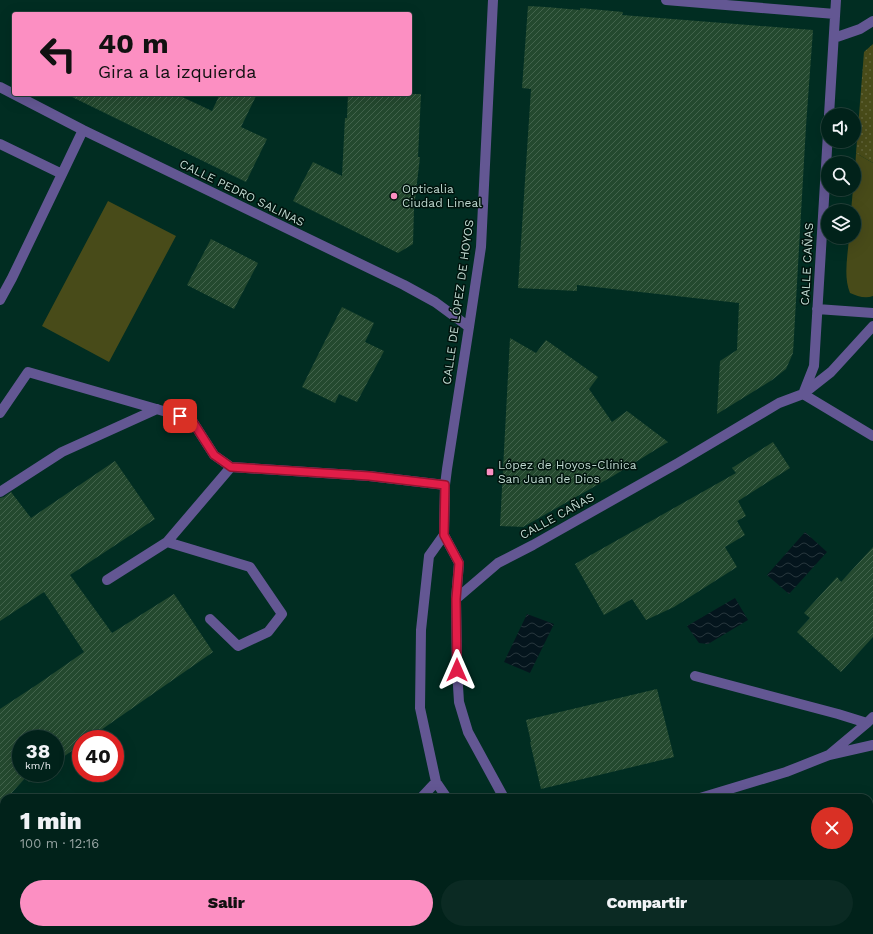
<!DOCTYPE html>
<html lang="es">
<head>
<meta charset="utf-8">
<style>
	:root { --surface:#01221a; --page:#0b2a23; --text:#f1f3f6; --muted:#96a4a2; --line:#233f39; --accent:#fc8fc2 }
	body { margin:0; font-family:"Work Sans",sans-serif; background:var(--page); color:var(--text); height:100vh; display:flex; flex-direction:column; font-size:15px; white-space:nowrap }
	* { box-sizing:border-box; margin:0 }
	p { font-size:13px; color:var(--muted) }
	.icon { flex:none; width:22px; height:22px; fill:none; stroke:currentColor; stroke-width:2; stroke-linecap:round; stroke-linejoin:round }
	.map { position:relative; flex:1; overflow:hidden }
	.side { position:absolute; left:0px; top:794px; width:873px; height:140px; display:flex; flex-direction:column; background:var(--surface); border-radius:12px 12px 0 0; box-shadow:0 4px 16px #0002,0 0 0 1px var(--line) }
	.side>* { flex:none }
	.top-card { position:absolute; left:12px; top:12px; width:400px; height:84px; border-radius:4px; box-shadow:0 4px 16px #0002,0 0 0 1px var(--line); background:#fc8fc2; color:#111; overflow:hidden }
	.controls { position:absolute; left:821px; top:108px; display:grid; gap:8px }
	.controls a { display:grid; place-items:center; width:40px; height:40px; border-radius:50%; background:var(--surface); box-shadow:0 4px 16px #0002,0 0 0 1px var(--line); font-size:20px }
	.speed { position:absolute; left:12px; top:730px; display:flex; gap:8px; font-size:20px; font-weight:700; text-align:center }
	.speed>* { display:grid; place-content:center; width:52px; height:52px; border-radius:50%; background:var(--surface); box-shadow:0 4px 16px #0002,0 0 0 1px var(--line); line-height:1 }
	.speed small { font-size:10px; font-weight:400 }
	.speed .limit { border:6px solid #d22; background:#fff; color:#111 }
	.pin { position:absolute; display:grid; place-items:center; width:34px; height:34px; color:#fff; margin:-17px; border-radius:8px; box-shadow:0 2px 6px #0006 }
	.me { position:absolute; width:44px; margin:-22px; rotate:0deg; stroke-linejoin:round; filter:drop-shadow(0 0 3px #0008) }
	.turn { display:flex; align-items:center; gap:14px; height:84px; padding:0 20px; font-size:18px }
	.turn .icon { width:52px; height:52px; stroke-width:2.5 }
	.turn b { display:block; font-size:28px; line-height:34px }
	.round { display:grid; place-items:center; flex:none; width:42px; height:42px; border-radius:21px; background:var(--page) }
	.head { display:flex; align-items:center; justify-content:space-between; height:68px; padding:0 20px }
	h1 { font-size:24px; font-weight:800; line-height:30px }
	.action { display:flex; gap:8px; margin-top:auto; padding:8px 20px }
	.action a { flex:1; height:46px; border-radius:24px; background:var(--accent); color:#111; font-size:16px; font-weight:800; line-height:46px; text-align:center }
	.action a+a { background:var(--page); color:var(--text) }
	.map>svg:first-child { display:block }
</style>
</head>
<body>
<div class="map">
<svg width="873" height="934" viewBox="0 0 873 934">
	<defs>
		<pattern id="garden-dots" width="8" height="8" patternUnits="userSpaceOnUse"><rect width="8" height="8" fill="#484b19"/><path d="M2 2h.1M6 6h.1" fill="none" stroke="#616439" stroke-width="1.8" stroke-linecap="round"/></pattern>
		<pattern id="water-waves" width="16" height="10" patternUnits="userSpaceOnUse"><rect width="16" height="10" fill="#04151d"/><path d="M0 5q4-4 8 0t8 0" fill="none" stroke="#27363d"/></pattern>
		<pattern id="building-hatch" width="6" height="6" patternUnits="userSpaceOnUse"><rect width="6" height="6" fill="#24492f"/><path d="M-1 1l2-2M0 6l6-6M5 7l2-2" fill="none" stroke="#42634c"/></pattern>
	</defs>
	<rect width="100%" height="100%" fill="#012d22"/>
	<path fill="#484b19" d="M 856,153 L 873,163 L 873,296 C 865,299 857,296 850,293 C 843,276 848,255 849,237 L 854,237 L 854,211 L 851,211 L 853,189 L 854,189 Z
		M 108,201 L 176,236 L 109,362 L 42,326 Z"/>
	<path fill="url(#garden-dots)" d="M 873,44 L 873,163 L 856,153 L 864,52 Z"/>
	<path fill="url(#water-waves)" d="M 805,532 L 827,552 L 789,594 L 767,575 Z
		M 735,598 L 748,620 L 708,644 L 699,643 L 687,626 Z
		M 527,614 L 554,624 L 530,673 L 504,662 Z"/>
	<path fill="url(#building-hatch)" d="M 528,6 L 546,7 L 580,10 L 580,8 L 623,12 L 622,15 L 813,30 L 806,126 L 793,353 L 786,369 L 772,380 L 717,414 L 720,361 L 737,350 L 739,303 L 577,285 L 577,291 L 518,288 L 531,89 L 522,88 Z
		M 66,94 L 176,94 L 212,111 L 220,94 L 257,94 L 241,127 L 267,139 L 246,182 Z
		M 348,94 L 421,94 L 418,157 L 420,157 L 414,208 L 413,244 L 398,253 L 293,201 L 313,162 L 342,176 L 345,118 L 347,118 Z
		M 211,239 L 258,263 L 234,309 L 187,285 Z
		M 342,307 L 374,323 L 365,342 L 384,351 L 357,402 L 339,394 L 335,403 L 302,387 Z
		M 510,338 L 536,353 L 546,340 L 598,377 L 589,389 L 612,422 L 627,411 L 668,442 L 613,476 L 523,527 L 500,526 Z
		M 773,442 L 790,468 L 738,501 L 746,516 L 737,521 L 745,535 L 725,547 L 737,567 L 674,607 L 646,620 L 632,599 L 604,615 L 575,564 L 736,473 L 732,468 Z
		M 115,461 L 155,519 L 70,575 L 112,633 L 174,594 L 213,652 L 88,739 L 81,739 L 81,744 L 55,763 L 55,739 L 21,739 L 21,773 L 41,773 L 29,782 L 26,777 L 7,798 L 4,798 L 4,801 L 0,805 L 0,709 L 38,684 L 84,652 L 44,592 L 0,621 L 0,498 L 4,497 L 11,492 L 31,518 Z
		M 873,547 L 873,637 L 841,672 L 797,632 L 810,618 L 804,613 L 837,577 L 841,582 Z
		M 657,689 L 674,757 L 541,789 L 530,742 L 531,742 L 526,720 Z"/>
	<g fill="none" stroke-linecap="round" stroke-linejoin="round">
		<path stroke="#635793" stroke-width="10" d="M 493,0 L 481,247 L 469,327 L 447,469 L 445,485 L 444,535 L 459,563 L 456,599 L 457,670 L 459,702 L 468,732 L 504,798
			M 666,0 L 835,14
			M 834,38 L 860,29 L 873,21
			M 0,87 L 83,130 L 404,285 L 435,302 L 469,327
			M 829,115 L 836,0
			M 0,144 L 62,174 L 83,130
			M 0,300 L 12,278 L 62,174
			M 817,309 L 873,313
			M 803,394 L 814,366 L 828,133
			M 803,394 L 873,436
			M 0,413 L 28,372 L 191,419 L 214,455 L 231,467 L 369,476 L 445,485
			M 0,492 L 62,452 L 157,409
			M 444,535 L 429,556 L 421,630 L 420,708 L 436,782 L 447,798
			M 167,542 L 250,567 L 282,614 L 268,632 L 238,646 L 210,619
			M 107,580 L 167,542 L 231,467
			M 456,599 L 498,563 L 533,545 L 678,463 L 779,403 L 803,394 L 831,372 L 873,326
			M 695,676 L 838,714 L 867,723
			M 830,754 L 867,723 L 873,717
			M 421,798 L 436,782
			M 700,798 L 786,772 L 829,755 L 873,745
			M 540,930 L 542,934
			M 585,930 L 588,934
			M 328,934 L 330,930"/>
	</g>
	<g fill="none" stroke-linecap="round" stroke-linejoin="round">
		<defs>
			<path id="route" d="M 180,416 L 191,419 L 214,455 L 231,467 L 369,476 L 445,485 L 444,535 L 459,563 L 456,599 L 457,670"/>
		</defs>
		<use href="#route" stroke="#92132f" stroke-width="10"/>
		<use href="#route" stroke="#e11d48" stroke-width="7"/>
	</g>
	<g fill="#fc8fc2" stroke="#00130d" stroke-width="1.5">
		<circle cx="394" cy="196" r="4"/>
		<rect x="486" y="468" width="8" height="8" rx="2"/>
	</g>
	<g text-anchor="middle" stroke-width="3" stroke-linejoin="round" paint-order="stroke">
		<g font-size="12" fill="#bfd9d0" stroke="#00130d" text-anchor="start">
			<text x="402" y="193">Opticalia<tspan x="402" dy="14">Ciudad Lineal</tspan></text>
			<text x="498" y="469">López de Hoyos-Clínica<tspan x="498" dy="14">San Juan de Dios</tspan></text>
		</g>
		<g font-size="12" fill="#bfd9d0" stroke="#00130d">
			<text transform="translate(242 193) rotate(26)" y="4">CALLE PEDRO SALINAS</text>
			<text transform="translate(807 264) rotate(-87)" y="4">CALLE CAÑAS</text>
			<text transform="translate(458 302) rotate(-82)" y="4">CALLE DE LÓPEZ DE HOYOS</text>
			<text transform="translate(557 516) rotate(-29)" y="4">CALLE CAÑAS</text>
		</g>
	</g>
</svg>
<div class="controls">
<a><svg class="icon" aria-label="sound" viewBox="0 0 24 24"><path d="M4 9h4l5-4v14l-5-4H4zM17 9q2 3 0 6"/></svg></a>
<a><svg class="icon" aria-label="search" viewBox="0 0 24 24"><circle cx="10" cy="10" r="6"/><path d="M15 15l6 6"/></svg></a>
<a><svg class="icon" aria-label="layers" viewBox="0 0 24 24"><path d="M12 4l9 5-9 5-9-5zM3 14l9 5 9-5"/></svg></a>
</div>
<div class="speed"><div>38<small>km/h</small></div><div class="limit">40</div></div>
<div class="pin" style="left:180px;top:416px;background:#d93025"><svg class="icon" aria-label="arrive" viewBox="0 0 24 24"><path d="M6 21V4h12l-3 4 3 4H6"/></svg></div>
<svg class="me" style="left:457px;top:670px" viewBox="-20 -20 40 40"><path d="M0-17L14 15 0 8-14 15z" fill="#e11d48" stroke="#fff" stroke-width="4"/></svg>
<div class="top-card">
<div class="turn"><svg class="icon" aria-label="left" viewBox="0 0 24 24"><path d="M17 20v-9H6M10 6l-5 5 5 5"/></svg><div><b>40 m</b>Gira a la izquierda</div></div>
</div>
<section class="side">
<div class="head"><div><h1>1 min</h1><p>100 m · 12:16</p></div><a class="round" style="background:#d93025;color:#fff"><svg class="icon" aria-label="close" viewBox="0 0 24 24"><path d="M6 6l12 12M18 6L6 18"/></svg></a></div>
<div class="action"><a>Salir</a><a>Compartir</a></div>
</section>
</div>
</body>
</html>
